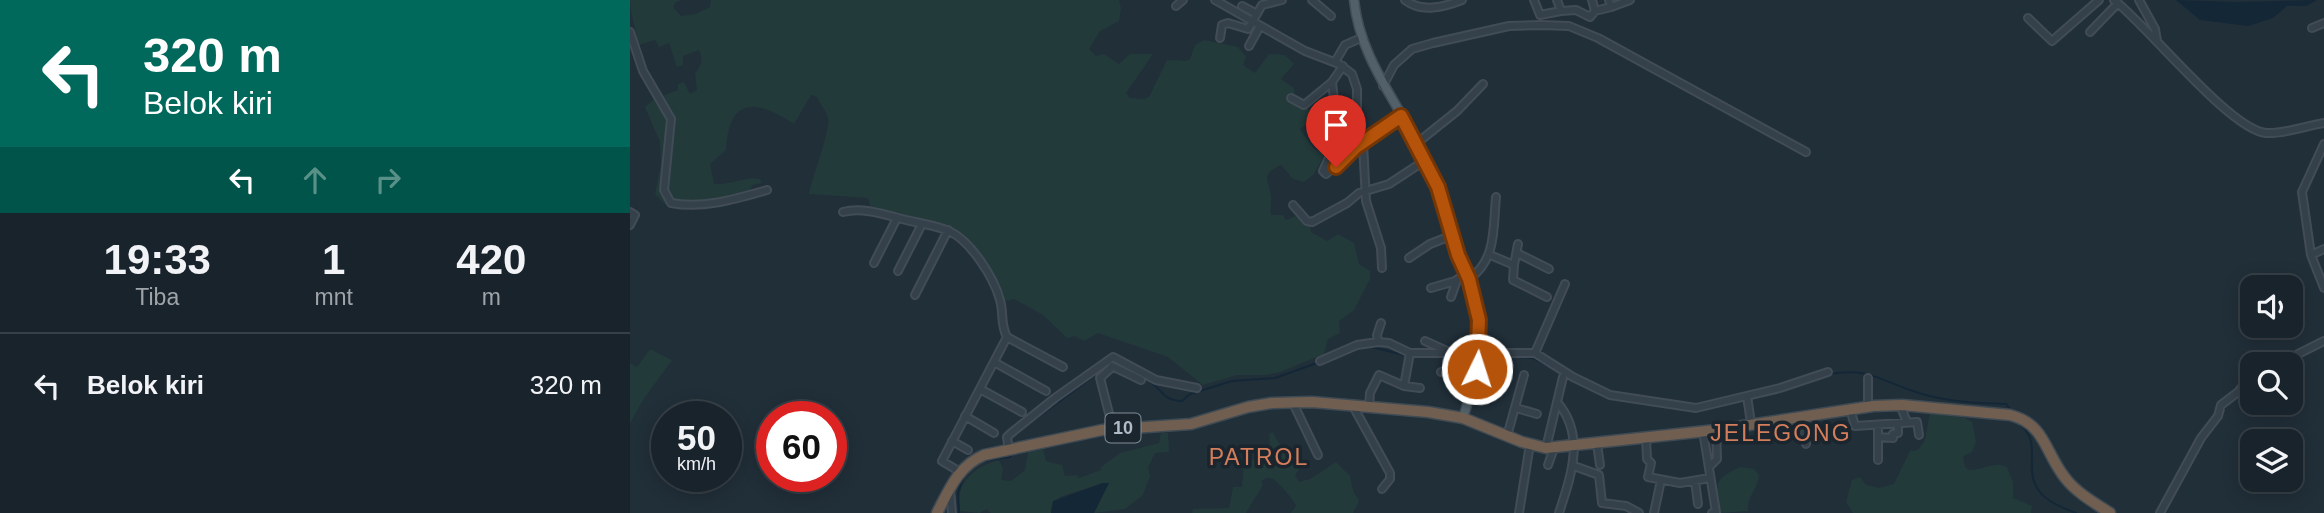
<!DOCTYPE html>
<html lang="id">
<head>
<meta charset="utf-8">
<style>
	:root { --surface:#19232b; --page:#262f37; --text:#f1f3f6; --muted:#9fa4a9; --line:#374047 }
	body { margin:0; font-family:Arial,sans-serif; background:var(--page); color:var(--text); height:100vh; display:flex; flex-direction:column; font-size:26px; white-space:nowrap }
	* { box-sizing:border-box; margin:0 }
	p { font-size:23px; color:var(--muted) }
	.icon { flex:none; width:38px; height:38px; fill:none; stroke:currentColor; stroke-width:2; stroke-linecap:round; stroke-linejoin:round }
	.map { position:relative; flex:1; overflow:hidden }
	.panel { display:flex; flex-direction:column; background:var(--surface); width:630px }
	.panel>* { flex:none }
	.hud { background:#00695c; color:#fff; overflow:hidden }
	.fabs { position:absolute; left:1610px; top:275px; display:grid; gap:14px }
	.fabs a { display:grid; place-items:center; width:63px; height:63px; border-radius:14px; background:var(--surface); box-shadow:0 4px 18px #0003,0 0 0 2px var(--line); font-size:35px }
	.speed { position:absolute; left:21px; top:401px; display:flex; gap:14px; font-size:35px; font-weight:700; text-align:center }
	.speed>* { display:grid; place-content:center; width:91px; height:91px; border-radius:50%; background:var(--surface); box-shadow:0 4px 18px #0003,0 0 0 2px var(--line); line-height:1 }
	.speed small { font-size:18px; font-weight:400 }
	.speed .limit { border:10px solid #d22; background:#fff; color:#111 }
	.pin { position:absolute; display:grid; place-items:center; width:60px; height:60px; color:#fff; margin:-72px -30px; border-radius:50% 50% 50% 0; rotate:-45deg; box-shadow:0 0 7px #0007 }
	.pin .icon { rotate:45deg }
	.me { position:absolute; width:77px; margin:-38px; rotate:4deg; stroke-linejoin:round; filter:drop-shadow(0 0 5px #0008) }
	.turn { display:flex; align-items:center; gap:24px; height:147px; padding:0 28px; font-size:32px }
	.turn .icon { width:91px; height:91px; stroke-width:2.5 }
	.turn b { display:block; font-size:49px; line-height:60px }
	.lanes { display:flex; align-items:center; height:66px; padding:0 28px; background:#0003; justify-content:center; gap:35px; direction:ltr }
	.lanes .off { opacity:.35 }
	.eta { display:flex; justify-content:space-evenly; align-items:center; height:119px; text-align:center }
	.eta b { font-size:42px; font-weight:700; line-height:49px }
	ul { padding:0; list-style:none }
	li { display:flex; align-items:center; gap:21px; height:105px; padding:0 28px; border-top:2px solid var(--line) }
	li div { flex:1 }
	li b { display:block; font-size:26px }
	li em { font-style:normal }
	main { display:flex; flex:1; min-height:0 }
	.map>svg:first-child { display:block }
</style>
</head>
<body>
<main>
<section class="panel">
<div class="hud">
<div class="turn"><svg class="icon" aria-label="left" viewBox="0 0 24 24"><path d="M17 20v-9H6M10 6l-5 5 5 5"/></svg><div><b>320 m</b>Belok kiri</div></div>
<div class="lanes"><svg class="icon" aria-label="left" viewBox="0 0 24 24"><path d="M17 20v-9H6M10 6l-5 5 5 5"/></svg><svg class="icon off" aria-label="ahead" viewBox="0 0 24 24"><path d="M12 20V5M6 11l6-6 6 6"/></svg><svg class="icon off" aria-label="right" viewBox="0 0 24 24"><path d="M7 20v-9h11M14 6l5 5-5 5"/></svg></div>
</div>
<div class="eta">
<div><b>19:33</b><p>Tiba</p></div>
<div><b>1</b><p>mnt</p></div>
<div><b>420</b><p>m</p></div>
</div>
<ul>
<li><svg class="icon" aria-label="left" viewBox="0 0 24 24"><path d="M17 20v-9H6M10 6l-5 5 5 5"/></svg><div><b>Belok kiri</b></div><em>320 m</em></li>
</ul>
</section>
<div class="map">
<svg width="1694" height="513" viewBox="0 0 1694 513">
	<rect width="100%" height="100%" fill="#212f39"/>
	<path fill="#233a3a" d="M 0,0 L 52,0 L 46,2 L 43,7 L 51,16 L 66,14 L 80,7 L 81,0 L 489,0 L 491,8 L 489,21 L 470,31 L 459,49 L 466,56 L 474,54 L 489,64 L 500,54 L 523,54 L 496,93 L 500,98 L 514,99 L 519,97 L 537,60 L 556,61 L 560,59 L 565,45 L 574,40 L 608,47 L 616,57 L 613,65 L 625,73 L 639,54 L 655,55 L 664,64 L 651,79 L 664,88 L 665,104 L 677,107 L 684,119 L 670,129 L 684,149 L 695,153 L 684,174 L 674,182 L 663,179 L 651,165 C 628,176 640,180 641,198 C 641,204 640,209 641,215 L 653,215 L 656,220 L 669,215 L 680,225 L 681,232 L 697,241 L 708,234 L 724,243 L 729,264 L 740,271 L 740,279 L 724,310 L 709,321 L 710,333 L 698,339 L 694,354 L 650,372 L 636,375 L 607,375 L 573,385 L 538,357 L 468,333 L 454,341 L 445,336 L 437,338 L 413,315 L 384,299 L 377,301 L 371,293 L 363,272 L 326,230 L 316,225 L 293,223 L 241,208 L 238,198 L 179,194 C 182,177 201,130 198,117 C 196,111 190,104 187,97 L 181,95 L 164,124 C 126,99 99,96 96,150 L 80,164 L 84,184 C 101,185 115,176 130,179 L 132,183 L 122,185 L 119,192 C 97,199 68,207 46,200 L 37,206 L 25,194 L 31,164 L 30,142 L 15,107 L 26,98 L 48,90 L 48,84 L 54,82 L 60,94 L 67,90 L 65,73 C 72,66 73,58 69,50 L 53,56 L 53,65 L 47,67 L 39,43 L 29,47 L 25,40 L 8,45 C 7,29 0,16 0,0 Z
		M 20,349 L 42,360 L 13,400 L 0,423 L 0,363 L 7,367 Z
		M 1300,413 L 1335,418 L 1342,422 L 1346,442 L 1342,452 L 1333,456 L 1335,467 L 1339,470 C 1352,470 1365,461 1377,467 L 1383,482 L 1383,498 L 1402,506 L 1401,513 L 1223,513 L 1216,502 L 1222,480 L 1230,477 L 1236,485 L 1249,488 L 1264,484 L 1280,451 L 1288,450 L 1295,440 Z
		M 643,432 C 647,442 654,452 665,450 L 674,463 L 665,475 L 669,482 L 680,479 L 706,462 L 720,476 L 723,491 L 729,501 L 723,513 L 661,513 L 666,506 C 665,501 648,482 643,479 C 638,476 635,479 631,481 L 633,485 L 616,513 L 562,513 L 563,509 L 599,508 L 603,487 L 612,487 L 614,462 C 623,456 633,463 641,458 L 639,434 Z
		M 531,433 L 538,433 L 539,452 L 525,453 L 518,467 L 520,476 L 513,495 L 495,509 L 464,513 L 478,483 L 473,483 L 430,497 L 421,508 L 421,513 L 361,513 L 356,509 L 350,513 L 330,511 C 325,483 343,467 369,460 L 373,469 L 371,480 L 381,481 L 395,470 L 398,452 L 413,449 L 416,461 L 432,465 L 435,476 L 447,475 L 449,478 L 471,470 L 471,467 L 490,453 L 529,443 Z
		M 1110,467 L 1124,469 L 1129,475 C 1128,489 1117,496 1118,511 L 1090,513 C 1086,485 1082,480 1110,467 Z"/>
	<path fill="#142737" d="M 1546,0 L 1607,2 L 1687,0 L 1676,6 L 1657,6 L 1643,18 L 1618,26 L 1570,20 Z
		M 473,483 L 479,483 L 464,513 L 421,513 L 423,501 Z"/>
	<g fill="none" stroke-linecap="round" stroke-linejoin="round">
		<path stroke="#142737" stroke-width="2" d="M 738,346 L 774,355
			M 782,356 L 843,356
			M 866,356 L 903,358 L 925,369
			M 1199,374 C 1242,367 1251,382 1289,393 C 1317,402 1347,403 1376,404 L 1381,410
			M 1122,398 L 1157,389
			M 1076,409 L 1112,401
			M 1386,422 C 1416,441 1391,467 1409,491 C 1416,501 1435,509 1446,513
			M 396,426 L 483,362 C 495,365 509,373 519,381 C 533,390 533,401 552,401 L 560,394 L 602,381 L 645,378 L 687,363
			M 352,461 L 380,457 L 382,454
			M 329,513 L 328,493 L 334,475"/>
		<defs>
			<path id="minor" d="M 585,0 L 675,51 L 709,64 L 722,74 L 727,89 L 727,125 L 733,143 L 736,201 L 751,248 L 752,268
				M 682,0 L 701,16
				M 775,0 C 792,13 814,7 832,0
				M 904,0 L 910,15 L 931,11
				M 927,0 L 931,11 L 946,10 L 960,17 L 965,11 L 981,7 L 979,0
				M 962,0 L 965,11
				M 1484,0 C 1518,26 1600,130 1636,133 C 1655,134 1675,126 1694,123
				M 1509,0 L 1525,29 L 1527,41
				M 546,6 L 553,0
				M 612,6 L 627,14
				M 981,7 L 1000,0
				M 1398,18 L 1422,41 L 1469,0
				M 1682,28 L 1694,23
				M 0,32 L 13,71 L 41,119 L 34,190 L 41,203 C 73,209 106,199 137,190
				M 1460,32 L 1488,3
				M 590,38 L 592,25 L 598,23 L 618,29 L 632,5 L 652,0
				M 619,46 L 630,26
				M 705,62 L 715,45 L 731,38
				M 753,86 L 764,65 L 782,49 L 803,43 L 879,26 L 911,25 L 939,26 L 968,38 L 1176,152
				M 661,98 L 674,105 L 702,82
				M 787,143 L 827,111 L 853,84
				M 1694,144 L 1672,192 L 1681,255 L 1694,288
				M 696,174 L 693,171 L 708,137 L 702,82 L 713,66
				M 696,174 L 726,147 L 771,116
				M 663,205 L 677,221 L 682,222 L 717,203 L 729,193 L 759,184 L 788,165 L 794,158
				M 0,212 L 5,215 L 0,225
				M 213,212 C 232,207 253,214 272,219 C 287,223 305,225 319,231 C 341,241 364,278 370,300 C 374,313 370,324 377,337 L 312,461 L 330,472
				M 887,253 L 919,269
				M 860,255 L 884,265 L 883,280 L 917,297
				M 1681,255 L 1694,249
				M 779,258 L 800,244 L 823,235
				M 244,263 L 267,218
				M 884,265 L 888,244
				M 268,271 L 292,224
				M 839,279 C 867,260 863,227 866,197
				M 801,288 L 825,281 L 837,273
				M 285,295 L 318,230
				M 821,297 L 827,280
				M 377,337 L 433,367
				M 795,341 L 817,351
				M 748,342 L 747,335 L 751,323
				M 780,353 L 774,386 L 790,388
				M 905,353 L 935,284
				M 690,361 L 727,345 L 748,342 L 759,343 L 780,353 L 905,353 L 943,377 L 980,395 L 1066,408 L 1150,388 L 1198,372
				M 364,362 L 416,391
				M 1661,365 L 1668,354 L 1694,341
				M 482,366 L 511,380
				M 482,367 L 470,378 L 483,429
				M 811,372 L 832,365 L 847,369
				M 1238,378 L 1238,406
				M 350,389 L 392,412
				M 1117,396 L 1121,423
				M 927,402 C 956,435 941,476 929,513
				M 663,403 L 688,455
				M 1270,405 L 1277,422
				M 723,406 L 760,473 L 760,479 L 752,489
				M 739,407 L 740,393 L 749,375 L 774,386
				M 886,408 L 907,414
				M 1220,409 L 1225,426 L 1287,422 L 1289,435
				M 335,416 L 364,433
				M 1169,416 L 1176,444
				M 1248,425 L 1248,460
				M 1073,431 L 1086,512 L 1082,513
				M 877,436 L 894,375
				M 1248,437 L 1263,438 L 1263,434 L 1268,433 L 1268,424
				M 1016,438 L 1017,459 L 1021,463 L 1018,477 L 1050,483 L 1080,478
				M 322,441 L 338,450
				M 967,444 L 970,465
				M 916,448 L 933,377
				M 379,451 L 377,437 L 380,434 L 425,398 L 483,357 L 526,380 L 567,388
				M 918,465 L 924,448
				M 944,466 L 969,475 L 972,503 L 996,506 L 1009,513
				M 1080,466 L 1087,459 L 1086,430
				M 1065,481 L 1068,504
				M 320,490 L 322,513
				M 889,513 L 900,444
				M 1024,513 L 1031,480
				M 1530,513 L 1571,438 L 1588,416 L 1591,405 L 1608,392 L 1622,374"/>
			<path id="major" d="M 724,0 C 729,50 757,88 780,130 C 803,172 814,209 827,254 C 830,263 836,270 839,278 C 857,326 848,371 833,418"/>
			<path id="highway" d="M 307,513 C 319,490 328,466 354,455 L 472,430 L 561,424 L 618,407 L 642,403 L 682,402 L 798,412 L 833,418 L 892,442 L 916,448 L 1086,430 L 1243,406 L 1272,405 L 1380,415 C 1416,424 1415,454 1436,479 C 1447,493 1465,503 1480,513"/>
		</defs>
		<use href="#minor" stroke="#414c56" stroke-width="10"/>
		<use href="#major" stroke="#414c56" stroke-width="11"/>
		<use href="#highway" stroke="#3f4b54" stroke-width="13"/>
		<use href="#minor" stroke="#34404a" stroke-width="6"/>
		<use href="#major" stroke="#52606a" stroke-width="8"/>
		<use href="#highway" stroke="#705f51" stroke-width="10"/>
	</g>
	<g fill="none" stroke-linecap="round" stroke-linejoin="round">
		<defs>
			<path id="route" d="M 706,167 L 726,147 L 771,116 L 808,187 L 828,255 L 839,279 L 849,320 L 847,369"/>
		</defs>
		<use href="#route" stroke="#753606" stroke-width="18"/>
		<use href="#route" stroke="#b45309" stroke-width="12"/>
	</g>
	<g text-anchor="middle" stroke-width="7" stroke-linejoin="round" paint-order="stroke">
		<rect fill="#1a252e" stroke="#828e98" stroke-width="2" x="475.5" y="413.5" width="35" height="29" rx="5"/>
		<g font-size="18" font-weight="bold" fill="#afbbc6">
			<text x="493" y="434">10</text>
		</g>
		<g font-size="23" letter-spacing="2" fill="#d57e5b" stroke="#1a252e">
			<text x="1151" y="441">JELEGONG</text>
			<text x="629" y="465">PATROL</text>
		</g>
	</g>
</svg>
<div class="fabs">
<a><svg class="icon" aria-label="sound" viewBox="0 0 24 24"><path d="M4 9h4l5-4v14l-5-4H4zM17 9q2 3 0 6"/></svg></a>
<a><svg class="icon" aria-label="search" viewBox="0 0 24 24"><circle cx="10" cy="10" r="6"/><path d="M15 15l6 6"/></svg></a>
<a><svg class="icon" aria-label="layers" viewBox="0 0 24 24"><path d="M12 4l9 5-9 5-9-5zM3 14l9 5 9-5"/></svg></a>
</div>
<div class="speed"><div>50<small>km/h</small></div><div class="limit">60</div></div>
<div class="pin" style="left:706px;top:167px;background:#d93025"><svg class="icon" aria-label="arrive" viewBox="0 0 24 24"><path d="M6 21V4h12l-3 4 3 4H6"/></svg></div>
<svg class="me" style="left:847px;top:369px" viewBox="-20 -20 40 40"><circle r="17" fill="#b45309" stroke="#fff" stroke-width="3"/><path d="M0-11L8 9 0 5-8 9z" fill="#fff"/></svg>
</div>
</main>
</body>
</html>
